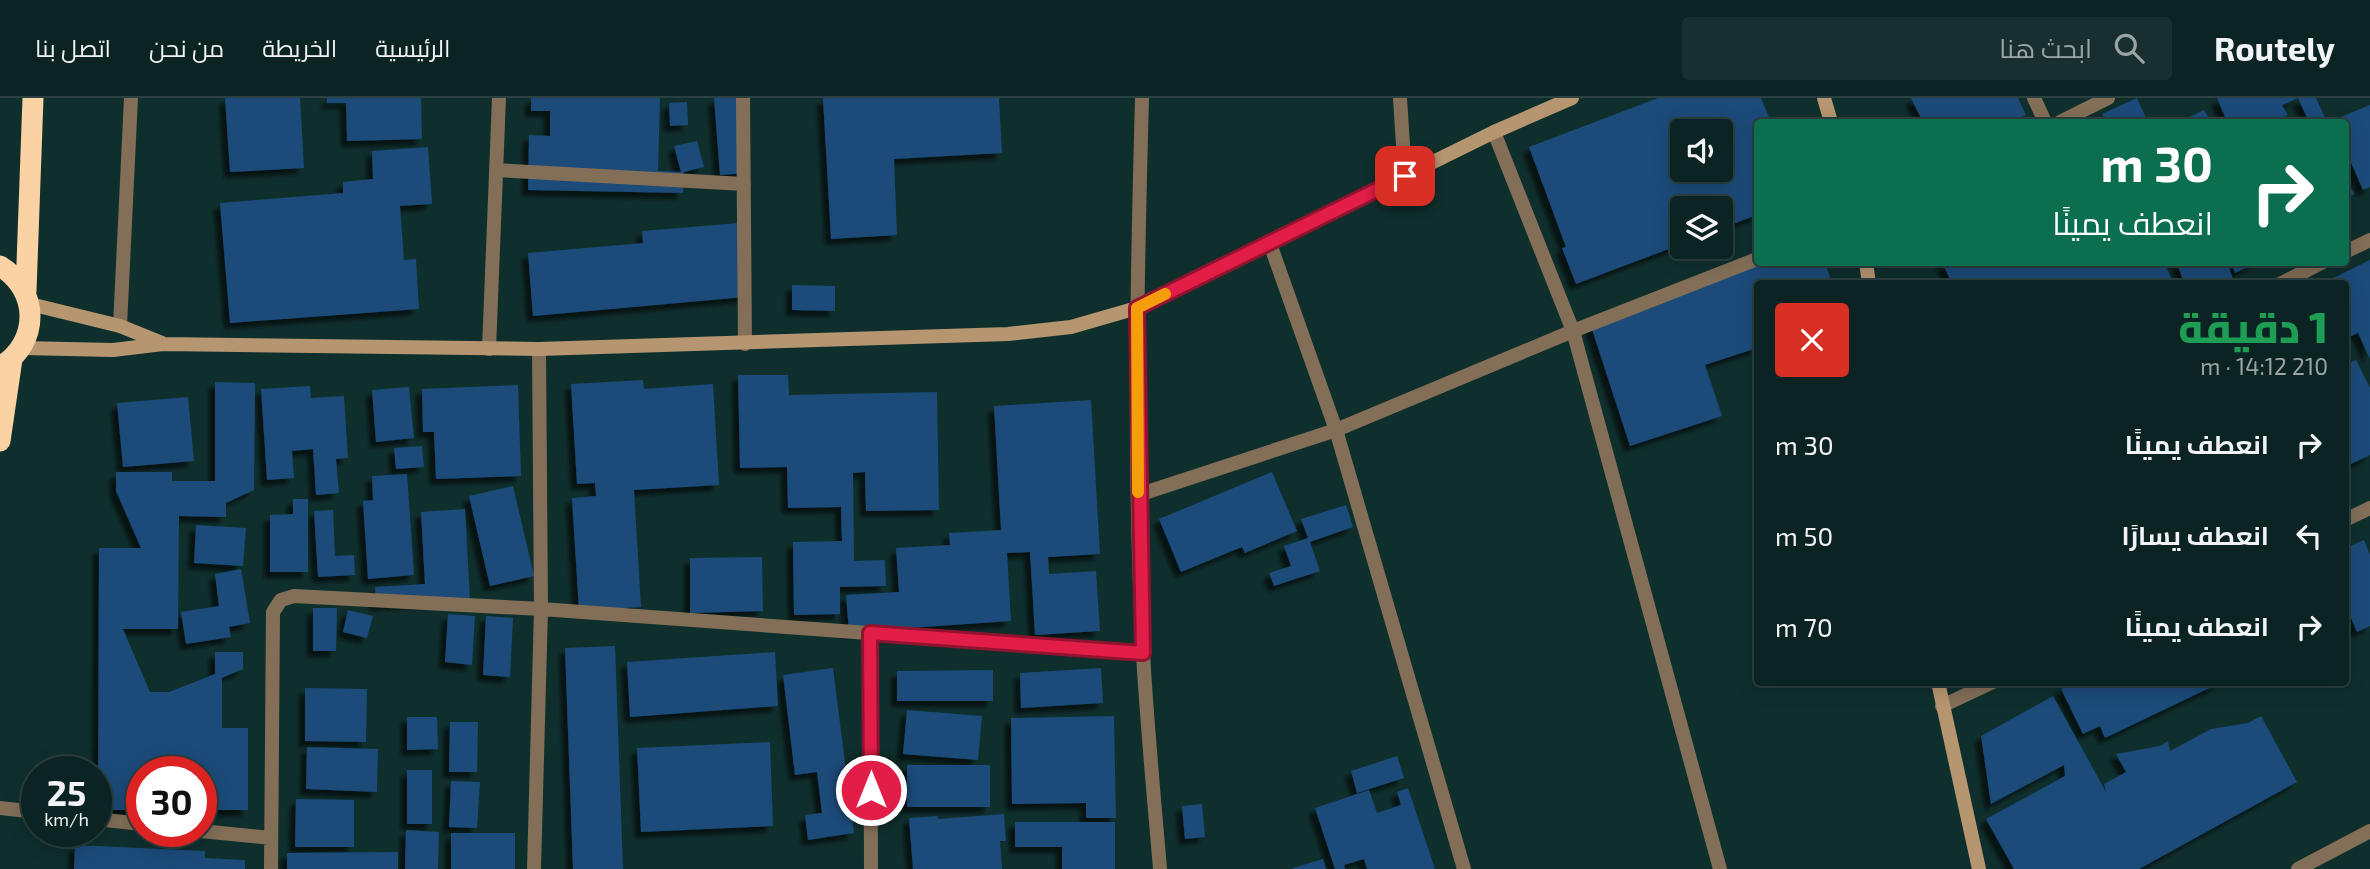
<!DOCTYPE html>
<html lang="ar">
<head>
<meta charset="utf-8">
<style>
	:root { --surface:#0b2322; --page:#192f2f; --text:#f1f3f6; --muted:#9aa4a5; --line:#2b4040 }
	body { margin:0; font-family:"Exo 2",Cairo,sans-serif; background:var(--page); color:var(--text); direction:rtl; height:100vh; display:flex; flex-direction:column; font-size:26px; white-space:nowrap }
	* { box-sizing:border-box; margin:0 }
	p { font-size:23px; color:var(--muted) }
	.icon { flex:none; width:38px; height:38px; fill:none; stroke:currentColor; stroke-width:2; stroke-linecap:round; stroke-linejoin:round }
	.map { position:relative; flex:1; overflow:hidden; direction:ltr }
	.side { position:absolute; left:1754px; top:182px; width:595px; height:406px; display:flex; flex-direction:column; background:var(--surface); border-radius:7px; box-shadow:0 4px 18px #0003,0 0 0 2px var(--line); direction:rtl }
	.side>* { flex:none }
	.top-card { position:absolute; left:1754px; top:21px; width:595px; height:147px; border-radius:7px; box-shadow:0 4px 18px #0003,0 0 0 2px var(--line); direction:rtl; background:#0b6e4f; color:#fff; overflow:hidden }
	.fabs { position:absolute; left:1670px; top:21px; display:grid; gap:14px }
	.fabs a { display:grid; place-items:center; width:63px; height:63px; border-radius:7px; background:var(--surface); box-shadow:0 4px 18px #0003,0 0 0 2px var(--line); font-size:35px }
	.speed { position:absolute; left:21px; top:658px; display:flex; gap:14px; font-size:35px; font-weight:700; text-align:center }
	.speed>* { display:grid; place-content:center; width:91px; height:91px; border-radius:50%; background:var(--surface); box-shadow:0 4px 18px #0003,0 0 0 2px var(--line); line-height:1 }
	.speed small { font-size:18px; font-weight:400 }
	.speed .limit { border:10px solid #d22; background:#fff; color:#111 }
	.pin { position:absolute; display:grid; place-items:center; width:60px; height:60px; color:#fff; margin:-30px; border-radius:14px; box-shadow:0 4px 10px #0006 }
	.me { position:absolute; width:77px; margin:-38px; rotate:0deg; stroke-linejoin:round; filter:drop-shadow(0 0 5px #0008) }
	.turn { display:flex; align-items:center; gap:24px; height:147px; padding:0 21px; font-size:32px }
	.turn .icon { width:91px; height:91px; stroke-width:2.5 }
	.turn b { display:block; font-size:49px; line-height:60px }
	.round { display:grid; place-items:center; flex:none; width:74px; height:74px; border-radius:7px; background:var(--page) }
	.head { display:flex; align-items:center; justify-content:space-between; height:119px; padding:0 21px }
	h1 { font-size:42px; font-weight:800; line-height:52px; color:#1e9e55 }
	ul { padding:0; list-style:none }
	li { display:flex; align-items:center; gap:21px; height:91px; padding:0 21px }
	li div { flex:1 }
	li b { display:block; font-size:26px }
	li em { font-style:normal }
	header { display:flex; align-items:center; gap:42px; box-sizing:border-box; height:98px; padding:0 35px; background:var(--surface); border-bottom:2px solid var(--line) }
	header strong { font-size:33px }
	nav { display:flex; gap:38px; margin-inline-start:auto; font-size:24px }
	.search { width:490px; height:63px; background:var(--page); display:flex; align-items:center; gap:18px; box-sizing:border-box; padding:0 24px; border-radius:7px; color:var(--muted); font-size:26px }
	.map>svg:first-child { display:block }
</style>
</head>
<body>
<header>
<strong>Routely</strong>
<div class="search"><svg class="icon" aria-label="search" viewBox="0 0 24 24"><circle cx="10" cy="10" r="6"/><path d="M15 15l6 6"/></svg>ابحث هنا</div>
<nav><a>الرئيسية</a><a>الخريطة</a><a>من نحن</a><a>اتصل بنا</a></nav>
</header>
<div class="map">
<svg width="2370" height="771" viewBox="0 0 2370 771">
	<defs>
		<filter id="shadow"><feDropShadow dx="-6" dy="6" stdDeviation="2" flood-color="#0009"/></filter>
	</defs>
	<rect width="100%" height="100%" fill="#0f2f2d"/>
	<path fill="#1a4b7a" fill-rule="evenodd" filter="url(#shadow)" d="M 225,0 L 300,0 L 304,70 L 230,74 Z
		M 327,0 L 421,0 L 422,41 L 347,43 L 346,5 L 327,5 Z
		M 531,0 L 660,0 L 658,73 L 681,74 L 674,48 L 697,43 L 704,69 L 684,74 L 683,95 L 528,92 L 529,37 L 550,38 L 550,13 L 531,13 Z
		M 714,0 L 739,0 L 746,75 L 720,77 Z
		M 823,0 L 999,0 L 1002,55 L 894,61 L 897,137 L 831,141 Z
		M 1658,0 L 1761,0 L 1771,24 L 1757,24 L 1757,117 L 1720,131 L 1720,110 L 1682,110 L 1682,146 L 1576,186 L 1562,150 L 1566,149 L 1529,49 ZM 1682,33 L 1720,33 L 1720,72 L 1682,72 Z
		M 1911,0 L 2018,0 L 2026,17 L 2010,24 L 1923,24 Z
		M 2137,0 L 2148,24 L 2106,24 L 2102,16 Z
		M 2217,0 L 2298,0 L 2282,7 L 2288,17 L 2270,24 L 2227,24 Z
		M 2298,0 L 2316,0 L 2327,24 L 2309,24 Z
		M 687,4 L 688,27 L 670,28 L 669,5 Z
		M 2370,7 L 2370,89 L 2363,92 L 2345,51 L 2345,24 L 2329,24 Z
		M 2204,12 L 2211,24 L 2179,24 Z
		M 428,49 L 432,106 L 400,108 L 404,162 L 416,161 L 419,211 L 230,225 L 220,105 L 343,95 L 343,84 L 373,81 L 372,53 Z
		M 2345,78 L 2354,96 L 2345,101 Z
		M 739,125 L 745,199 L 533,218 L 528,155 L 643,145 L 642,133 Z
		M 2370,162 L 2370,261 L 2358,235 L 2345,241 L 2345,186 L 2321,186 Z
		M 1763,164 L 1825,164 L 1832,186 L 1757,186 L 1757,250 L 1705,267 L 1722,318 L 1630,348 L 1589,222 Z
		M 1942,164 L 2164,164 L 2174,186 L 1952,186 Z
		M 2177,164 L 2227,164 L 2234,184 L 2184,186 Z
		M 2231,164 L 2258,164 L 2235,175 Z
		M 792,187 L 835,188 L 835,213 L 792,212 Z
		M 2356,262 L 2370,290 L 2370,357 L 2345,369 L 2345,267 Z
		M 738,277 L 788,277 L 789,297 L 937,294 L 939,412 L 866,413 L 865,374 L 853,375 L 854,463 L 885,462 L 886,488 L 840,489 L 840,516 L 794,517 L 793,444 L 842,443 L 841,409 L 788,410 L 787,369 L 740,370 Z
		M 643,282 L 644,291 L 713,286 L 719,387 L 634,392 L 641,509 L 579,513 L 572,400 L 596,398 L 595,385 L 577,386 L 571,286 Z
		M 215,284 L 255,285 L 254,392 L 226,405 L 226,419 L 179,418 L 178,531 L 123,531 L 150,594 L 169,594 L 215,576 L 215,554 L 243,554 L 243,571 L 222,580 L 222,630 L 248,630 L 248,712 L 201,712 L 201,674 L 142,674 L 142,712 L 98,712 L 99,450 L 141,450 L 116,393 L 116,374 L 172,374 L 172,383 L 215,383 Z
		M 518,287 L 521,378 L 436,381 L 434,334 L 423,334 L 422,291 Z
		M 310,288 L 311,300 L 344,298 L 348,360 L 336,361 L 339,395 L 316,397 L 313,351 L 292,353 L 294,380 L 267,382 L 261,291 Z
		M 409,289 L 414,340 L 376,344 L 372,292 Z
		M 188,299 L 194,363 L 123,369 L 117,305 Z
		M 1091,302 L 1100,456 L 1048,459 L 1049,476 L 1096,473 L 1100,533 L 1035,537 L 1030,454 L 1007,455 L 1011,523 L 849,534 L 846,497 L 899,494 L 896,450 L 950,447 L 949,435 L 1001,432 L 994,308 Z
		M 422,348 L 424,369 L 396,371 L 394,350 Z
		M 1272,374 L 1297,433 L 1245,455 L 1242,449 L 1181,474 L 1159,421 Z
		M 407,376 L 414,477 L 368,481 L 363,403 L 373,402 L 372,378 Z
		M 513,388 L 534,478 L 490,488 L 469,398 Z
		M 293,401 L 308,401 L 308,474 L 270,474 L 270,417 L 293,416 Z
		M 1346,407 L 1353,429 L 1310,444 L 1320,473 L 1274,488 L 1269,475 L 1291,468 L 1284,448 L 1308,440 L 1301,421 Z
		M 465,411 L 470,502 L 376,507 L 375,489 L 425,486 L 421,414 Z
		M 333,412 L 335,458 L 354,457 L 355,477 L 318,479 L 314,413 Z
		M 196,427 L 246,430 L 243,468 L 194,465 Z
		M 2364,442 L 2370,457 L 2370,528 L 2357,534 L 2345,506 L 2345,450 Z
		M 762,459 L 763,513 L 690,515 L 690,460 Z
		M 241,471 L 250,525 L 229,529 L 231,539 L 186,546 L 181,514 L 219,508 L 215,476 Z
		M 313,510 L 337,510 L 336,553 L 313,553 Z
		M 348,512 L 373,518 L 367,540 L 343,534 Z
		M 448,516 L 475,518 L 472,567 L 445,564 Z
		M 486,518 L 513,520 L 510,579 L 483,577 Z
		M 615,548 L 623,771 L 573,771 L 565,550 Z
		M 775,554 L 778,608 L 630,619 L 627,564 Z
		M 833,570 L 854,735 L 808,742 L 805,717 L 822,715 L 817,674 L 795,677 L 783,577 Z
		M 1101,570 L 1103,605 L 1021,610 L 1020,575 Z
		M 993,572 L 993,603 L 897,603 L 897,573 Z
		M 2075,584 L 2222,584 L 2105,640 L 2100,628 L 2083,636 L 2061,591 Z
		M 305,590 L 367,591 L 366,644 L 305,643 Z
		M 2053,598 L 2106,694 L 2104,686 L 2126,674 L 2116,656 L 2160,648 L 2168,643 L 2170,653 L 2211,631 L 2248,625 L 2261,618 L 2297,684 L 2139,771 L 2014,771 L 1986,721 L 2065,678 L 2064,667 L 1991,706 L 1981,638 Z
		M 907,612 L 982,618 L 978,662 L 903,656 Z
		M 1114,618 L 1116,720 L 1086,720 L 1086,705 L 1012,706 L 1011,620 Z
		M 407,619 L 437,619 L 438,651 L 407,652 Z
		M 450,624 L 478,624 L 477,674 L 449,674 Z
		M 770,644 L 773,728 L 641,734 L 637,650 Z
		M 307,649 L 378,651 L 377,694 L 306,691 Z
		M 1397,658 L 1404,680 L 1357,695 L 1351,673 Z
		M 907,667 L 990,667 L 990,709 L 907,709 Z
		M 407,672 L 432,672 L 432,726 L 407,726 Z
		M 451,683 L 480,684 L 477,730 L 449,729 Z
		M 1408,690 L 1435,771 L 1367,771 L 1364,761 L 1344,767 L 1345,771 L 1335,771 L 1315,710 L 1369,692 L 1377,715 L 1401,707 L 1397,694 Z
		M 296,701 L 354,702 L 354,749 L 295,749 Z
		M 1202,706 L 1205,739 L 1185,741 L 1182,708 Z
		M 1004,716 L 1006,743 L 1000,743 L 1002,771 L 913,771 L 909,720 L 938,718 L 938,721 Z
		M 1015,724 L 1115,724 L 1115,771 L 1062,771 L 1062,749 L 1015,749 Z
		M 406,732 L 439,734 L 438,771 L 405,771 Z
		M 451,735 L 515,735 L 515,771 L 451,771 Z
		M 75,747 L 205,753 L 205,760 L 245,762 L 245,771 L 74,771 Z
		M 398,754 L 398,771 L 287,771 L 287,755 Z
		M 1323,761 L 1326,771 L 1293,771 L 1293,770 Z"/>
	<g fill="none" stroke-linecap="round" stroke-linejoin="round">
		<path stroke="#836f58" stroke-width="14" d="M 743,0 L 745,246
			M 1142,0 C 1137,185 1133,370 1143,555 C 1147,627 1154,699 1160,771
			M 1400,0 L 1405,78
			M 2034,0 L 2045,24
			M 2060,24 L 2108,0
			M 1494,34 L 1573,233 L 1720,771
			M 496,72 L 744,86
			M 1269,143 L 1336,332 L 1464,771
			M 2345,154 L 2370,142
			M 2280,186 L 2323,164
			M 120,228 L 131,0
			M 489,251 L 499,0
			M 1138,397 L 1336,332 L 1573,233 L 1757,161
			M 2345,422 L 2370,410
			M 870,535 L 871,771
			M 1942,608 L 1993,584
			M 0,710 L 37,714
			M 96,721 L 142,726
			M 201,733 L 271,740
			M 271,771 L 273,514 L 281,502 L 294,498 L 541,511 L 1143,555
			M 534,771 L 541,511 L 539,251
			M 2298,771 L 2370,733"/>
		<path stroke="#b69671" stroke-width="14" d="M 1824,0 L 1831,24
			M 1866,164 L 1869,186
			M 30,206 L 120,228 L 162,245
			M 22,250 L 113,252 L 163,246 L 539,251 L 1008,236 L 1071,229 L 1137,210 L 1494,34 L 1572,0
			M 1938,584 L 1979,771"/>
		<path stroke="#fad2a4" stroke-width="21" d="M 0,168 C 40,192 40,245 0,269
			M 26,193 L 33,0
			M 0,343 L 12,261"/>
	</g>
	<g fill="none" stroke-linecap="round" stroke-linejoin="round">
		<defs>
			<path id="route" d="M 871,692 L 870,535 L 1143,555 L 1137,210 L 1405,78"/>
		</defs>
		<use href="#route" stroke="#92132f" stroke-width="18"/>
		<use href="#route" stroke="#e11d48" stroke-width="12"/>
		<path stroke="#f59e0b" stroke-width="12" d="M 1138,394 L 1137,210 L 1165,196"/>
	</g>
</svg>
<div class="fabs">
<a><svg class="icon" aria-label="sound" viewBox="0 0 24 24"><path d="M4 9h4l5-4v14l-5-4H4zM17 9q2 3 0 6"/></svg></a>
<a><svg class="icon" aria-label="layers" viewBox="0 0 24 24"><path d="M12 4l9 5-9 5-9-5zM3 14l9 5 9-5"/></svg></a>
</div>
<div class="speed"><div>25<small>km/h</small></div><div class="limit">30</div></div>
<div class="pin" style="left:1405px;top:78px;background:#d93025"><svg class="icon" aria-label="arrive" viewBox="0 0 24 24"><path d="M6 21V4h12l-3 4 3 4H6"/></svg></div>
<svg class="me" style="left:871px;top:692px" viewBox="-20 -20 40 40"><circle r="17" fill="#e11d48" stroke="#fff" stroke-width="3"/><path d="M0-11L8 9 0 5-8 9z" fill="#fff"/></svg>
<div class="top-card">
<div class="turn"><svg class="icon" aria-label="right" viewBox="0 0 24 24"><path d="M7 20v-9h11M14 6l5 5-5 5"/></svg><div><b>30 m</b>انعطف يمينًا</div></div>
</div>
<section class="side">
<div class="head"><div><h1>1 دقيقة</h1><p>210 m · 14:12</p></div><a class="round" style="background:#d93025;color:#fff"><svg class="icon" aria-label="close" viewBox="0 0 24 24"><path d="M6 6l12 12M18 6L6 18"/></svg></a></div>
<ul>
<li><svg class="icon" aria-label="right" viewBox="0 0 24 24"><path d="M7 20v-9h11M14 6l5 5-5 5"/></svg><div><b>انعطف يمينًا</b></div><em>30 m</em></li>
<li><svg class="icon" aria-label="left" viewBox="0 0 24 24"><path d="M17 20v-9H6M10 6l-5 5 5 5"/></svg><div><b>انعطف يسارًا</b></div><em>50 m</em></li>
<li><svg class="icon" aria-label="right" viewBox="0 0 24 24"><path d="M7 20v-9h11M14 6l5 5-5 5"/></svg><div><b>انعطف يمينًا</b></div><em>70 m</em></li>
</ul>
</section>
</div>
</body>
</html>
